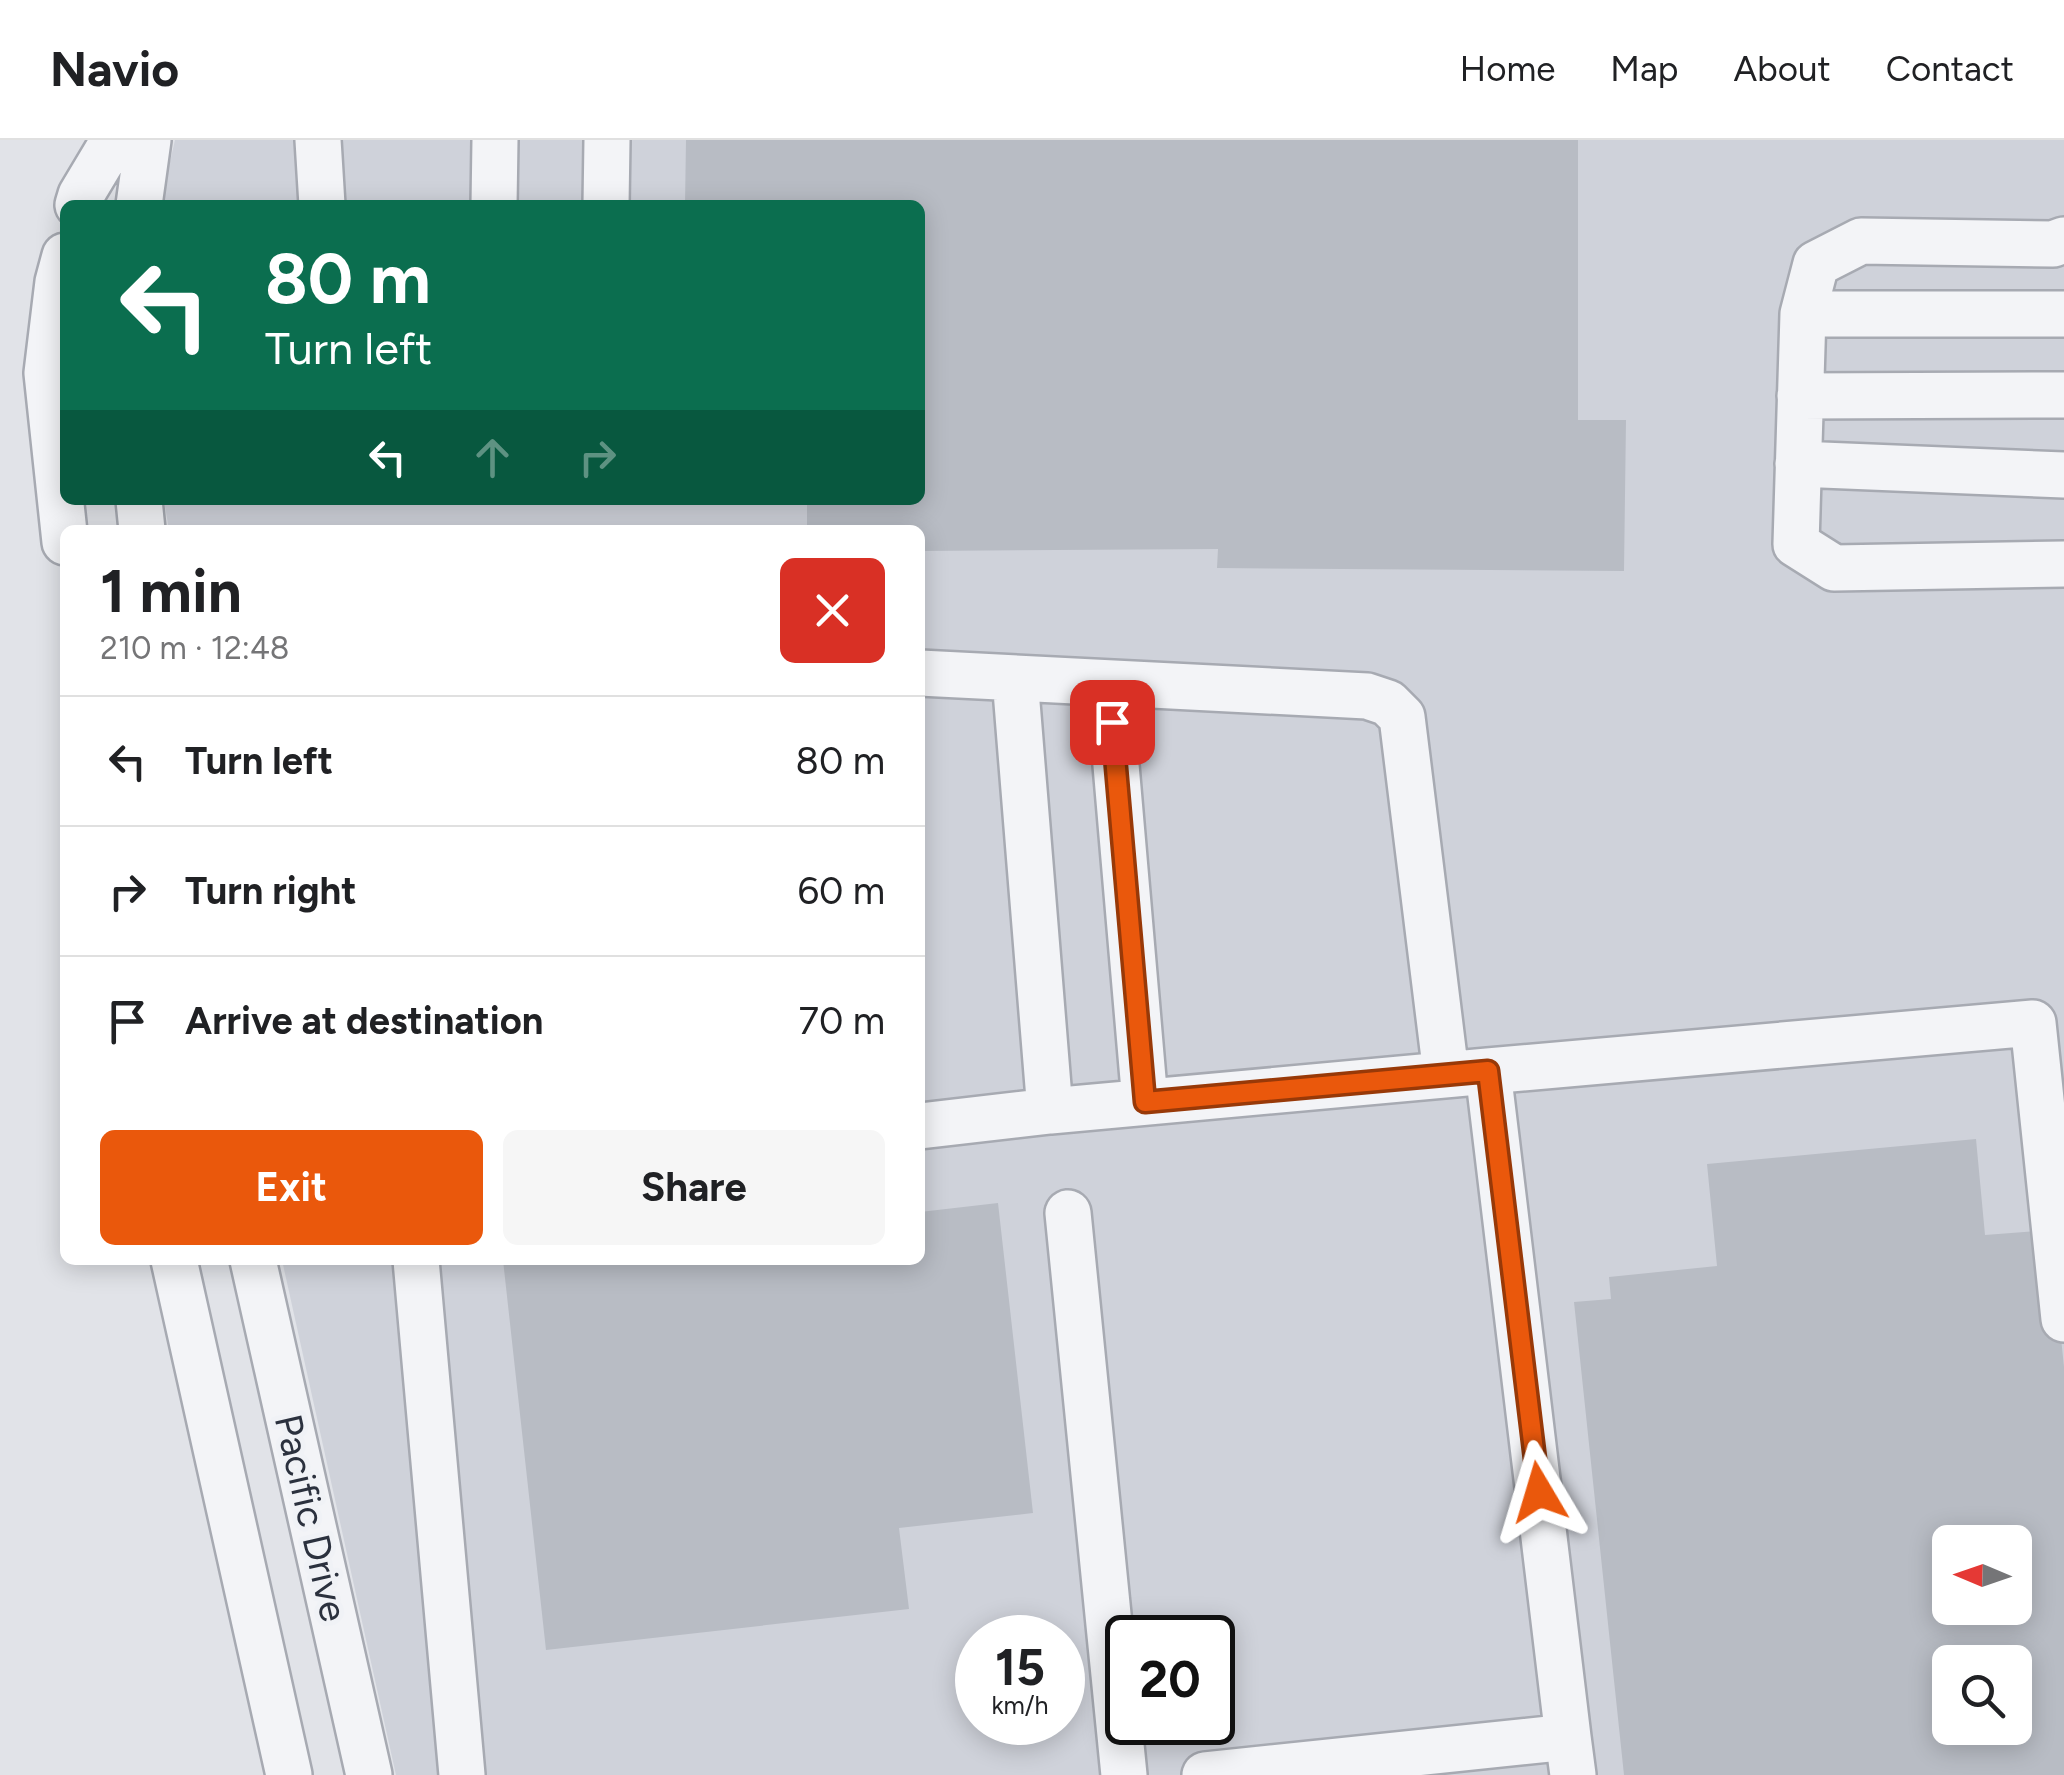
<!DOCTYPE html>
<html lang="en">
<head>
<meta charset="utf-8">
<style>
	:root { --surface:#fff; --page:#f6f6f6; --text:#202124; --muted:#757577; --line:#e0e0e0; --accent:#ea580c }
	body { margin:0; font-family:Figtree,sans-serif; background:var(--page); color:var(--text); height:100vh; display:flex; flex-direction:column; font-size:38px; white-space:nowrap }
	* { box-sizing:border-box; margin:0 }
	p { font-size:32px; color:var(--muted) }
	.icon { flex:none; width:55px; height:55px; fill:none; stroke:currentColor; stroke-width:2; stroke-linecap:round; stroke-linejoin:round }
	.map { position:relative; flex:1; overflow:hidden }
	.side { position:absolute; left:60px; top:385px; width:865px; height:740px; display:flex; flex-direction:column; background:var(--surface); border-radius:15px; box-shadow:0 5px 25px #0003 }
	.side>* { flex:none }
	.hud { position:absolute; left:60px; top:60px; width:865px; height:305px; border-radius:15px; box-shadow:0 5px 25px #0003; background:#0b6e4f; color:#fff; overflow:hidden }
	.needle { width:65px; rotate:272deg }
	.controls { position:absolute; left:1932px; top:1385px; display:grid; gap:20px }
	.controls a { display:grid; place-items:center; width:100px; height:100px; border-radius:15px; background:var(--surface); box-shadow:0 5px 25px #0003; font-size:50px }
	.speed { position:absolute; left:955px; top:1475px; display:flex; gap:20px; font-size:50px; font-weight:700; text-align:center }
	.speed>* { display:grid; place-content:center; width:130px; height:130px; border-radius:50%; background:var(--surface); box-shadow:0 5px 25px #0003; line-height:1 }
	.speed small { font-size:25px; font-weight:400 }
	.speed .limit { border:5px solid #111; border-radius:15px; background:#fff; color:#111 }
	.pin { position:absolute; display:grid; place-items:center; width:85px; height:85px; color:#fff; margin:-42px; border-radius:20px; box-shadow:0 5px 15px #0006 }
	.me { position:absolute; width:110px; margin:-55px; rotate:353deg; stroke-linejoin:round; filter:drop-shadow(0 0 8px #0008) }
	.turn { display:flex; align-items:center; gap:35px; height:210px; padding:0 40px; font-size:45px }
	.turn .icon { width:130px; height:130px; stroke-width:2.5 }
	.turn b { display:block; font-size:70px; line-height:85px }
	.lanes { display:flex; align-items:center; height:95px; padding:0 40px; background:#0003; justify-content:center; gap:50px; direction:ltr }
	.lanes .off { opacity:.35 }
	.round { display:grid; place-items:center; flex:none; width:105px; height:105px; border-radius:15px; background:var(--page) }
	.headline { display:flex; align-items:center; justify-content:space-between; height:170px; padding:0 40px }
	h1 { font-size:60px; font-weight:700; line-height:75px }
	.button { display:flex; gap:20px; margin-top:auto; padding:20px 40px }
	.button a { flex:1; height:115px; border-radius:15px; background:var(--accent); color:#fff; font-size:40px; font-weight:700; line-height:115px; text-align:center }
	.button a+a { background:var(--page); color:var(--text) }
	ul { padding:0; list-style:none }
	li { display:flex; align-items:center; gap:30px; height:130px; padding:0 40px; border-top:2px solid var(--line) }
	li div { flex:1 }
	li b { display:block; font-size:38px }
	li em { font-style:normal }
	header { display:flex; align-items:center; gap:60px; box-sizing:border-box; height:140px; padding:0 50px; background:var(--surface); border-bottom:2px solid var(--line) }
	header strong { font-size:48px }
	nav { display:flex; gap:55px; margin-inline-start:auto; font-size:35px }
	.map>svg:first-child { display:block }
</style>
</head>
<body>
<header>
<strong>Navio</strong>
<nav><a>Home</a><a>Map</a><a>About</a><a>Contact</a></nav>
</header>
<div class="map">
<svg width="2064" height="1635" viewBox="0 0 2064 1635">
	<rect width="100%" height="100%" fill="#e1e3e8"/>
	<path fill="#cfd2da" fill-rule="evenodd" d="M 175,0 L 2064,0 L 2064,1635 L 396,1635 L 282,1120 L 920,1120 L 920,390 L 169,390 L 164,360 L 920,360 L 920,65 L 160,65 ZM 1950,1402 L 2015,1402 L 2015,1468 L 1950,1468 ZM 978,1498 L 1062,1498 L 1062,1582 L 978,1582 ZM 1128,1498 L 1212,1498 L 1212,1582 L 1128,1582 ZM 1950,1522 L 2015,1522 L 2015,1588 L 1950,1588 Z"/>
	<path fill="#b8bcc4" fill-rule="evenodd" d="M 686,0 L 1578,0 L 1578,280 L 1626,280 L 1624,431 L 1217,428 L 1218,409 L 920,411 L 920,390 L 807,390 L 807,360 L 920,360 L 920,65 L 685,65 Z
		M 1976,999 L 1985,1095 L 2050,1090 L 2064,1227 L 2064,1635 L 1624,1635 L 1574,1162 L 1611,1159 L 1609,1137 L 1717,1126 L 1707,1024 ZM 1950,1402 L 2015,1402 L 2015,1468 L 1950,1468 ZM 1950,1522 L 2015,1522 L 2015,1588 L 1950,1588 Z
		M 998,1063 L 1033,1373 L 899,1388 L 909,1469 L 546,1510 L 503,1120 L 920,1120 L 920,1072 Z"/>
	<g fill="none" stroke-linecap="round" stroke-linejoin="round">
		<defs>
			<path id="minor" d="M 318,0 L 322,65
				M 78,65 L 81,55 L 114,0
				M 139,65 L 148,0
				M 494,65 L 495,0
				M 606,65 L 607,0
				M 2064,100 L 2053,104 L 1861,101 L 1816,124 L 1803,174 L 1796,404 L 1834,428 L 2064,424
				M 65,116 L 58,142 L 47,233 L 65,402
				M 1803,174 L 2064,174
				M 1800,256 L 2064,255
				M 1798,324 L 2064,335
				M 139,360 L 142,390
				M 920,533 L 1367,556 L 1388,563 L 1402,577 L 1446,934
				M 1015,538 L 1050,971
				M 1109,544 L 1145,962
				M 1488,931 L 2033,883 L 2064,1179
				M 920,986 L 1050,971 L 1488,931 L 1568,1597
				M 1068,1073 L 1124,1635
				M 174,1120 L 289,1635
				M 253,1120 L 369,1635
				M 416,1120 L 462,1635
				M 1205,1635 L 1568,1597 L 1573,1635"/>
		</defs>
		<use href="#minor" stroke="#a7aab2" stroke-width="50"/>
		<use href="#minor" stroke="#f3f4f7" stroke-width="45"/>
	</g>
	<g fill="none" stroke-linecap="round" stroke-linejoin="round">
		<defs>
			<path id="route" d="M 1112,582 L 1145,962 L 1488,931 L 1539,1352"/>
		</defs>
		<use href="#route" stroke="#983908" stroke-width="25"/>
		<use href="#route" stroke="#ea580c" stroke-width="18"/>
	</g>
	<g text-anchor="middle" stroke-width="10" stroke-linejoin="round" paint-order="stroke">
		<g font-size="38" fill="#2b313e" stroke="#f0f2f6">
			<text transform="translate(311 1378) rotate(77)" y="13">Pacific Drive</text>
		</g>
	</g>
</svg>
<div class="controls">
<a><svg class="needle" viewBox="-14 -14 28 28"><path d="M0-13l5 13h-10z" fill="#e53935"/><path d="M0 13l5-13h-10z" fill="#757577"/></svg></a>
<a><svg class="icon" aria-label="search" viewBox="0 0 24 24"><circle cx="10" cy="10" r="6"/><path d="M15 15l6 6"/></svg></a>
</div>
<div class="speed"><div>15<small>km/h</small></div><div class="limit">20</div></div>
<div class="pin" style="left:1112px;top:582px;background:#d93025"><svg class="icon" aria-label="arrive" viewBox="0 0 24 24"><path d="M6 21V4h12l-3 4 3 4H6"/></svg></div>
<svg class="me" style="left:1539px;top:1352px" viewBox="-20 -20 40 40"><path d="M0-17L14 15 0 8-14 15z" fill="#ea580c" stroke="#fff" stroke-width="4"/></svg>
<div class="hud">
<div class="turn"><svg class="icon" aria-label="left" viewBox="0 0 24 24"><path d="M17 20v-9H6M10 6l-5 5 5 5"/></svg><div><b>80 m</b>Turn left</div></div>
<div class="lanes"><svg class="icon" aria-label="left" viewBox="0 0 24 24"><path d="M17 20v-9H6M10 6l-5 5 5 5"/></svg><svg class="icon off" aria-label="ahead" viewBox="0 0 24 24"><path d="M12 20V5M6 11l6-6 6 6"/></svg><svg class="icon off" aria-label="right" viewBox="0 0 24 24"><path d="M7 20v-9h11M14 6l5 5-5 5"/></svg></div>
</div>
<section class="side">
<div class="headline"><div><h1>1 min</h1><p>210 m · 12:48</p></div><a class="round" style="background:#d93025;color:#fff"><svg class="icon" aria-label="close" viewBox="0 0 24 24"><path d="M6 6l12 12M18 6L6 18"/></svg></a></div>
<ul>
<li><svg class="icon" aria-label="left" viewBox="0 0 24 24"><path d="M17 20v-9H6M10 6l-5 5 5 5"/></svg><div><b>Turn left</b></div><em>80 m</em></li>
<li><svg class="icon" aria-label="right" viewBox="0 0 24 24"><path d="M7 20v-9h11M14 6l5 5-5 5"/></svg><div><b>Turn right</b></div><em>60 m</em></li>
<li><svg class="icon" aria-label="arrive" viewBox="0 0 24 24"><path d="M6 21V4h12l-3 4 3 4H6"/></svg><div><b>Arrive at destination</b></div><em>70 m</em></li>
</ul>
<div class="button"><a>Exit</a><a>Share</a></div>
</section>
</div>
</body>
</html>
